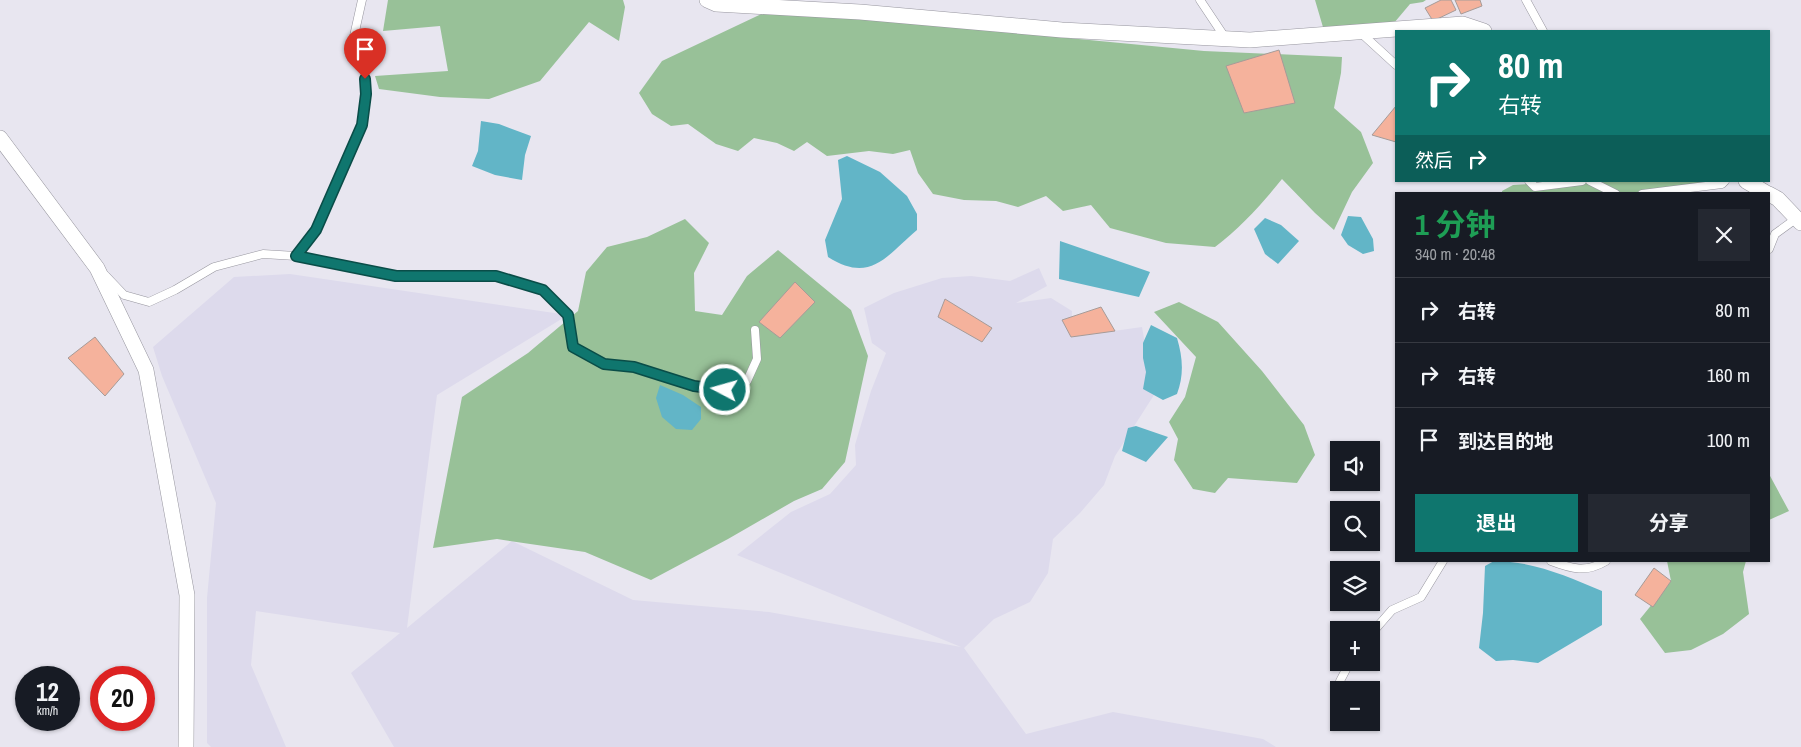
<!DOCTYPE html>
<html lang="zh">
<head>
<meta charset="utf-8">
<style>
	:root { --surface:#171b24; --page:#242831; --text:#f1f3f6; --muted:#9ea1a6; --line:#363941; --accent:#0f766e }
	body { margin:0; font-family:"Archivo Narrow","Noto Sans SC",sans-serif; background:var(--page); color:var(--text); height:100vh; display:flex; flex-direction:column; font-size:19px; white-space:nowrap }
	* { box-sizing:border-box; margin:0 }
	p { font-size:16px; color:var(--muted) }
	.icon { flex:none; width:28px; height:28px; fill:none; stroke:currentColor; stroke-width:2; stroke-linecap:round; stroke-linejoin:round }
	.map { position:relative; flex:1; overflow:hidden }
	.side { position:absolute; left:1395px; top:192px; width:375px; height:370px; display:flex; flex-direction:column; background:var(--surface); border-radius:0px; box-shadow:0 1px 4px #0004 }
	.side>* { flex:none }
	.top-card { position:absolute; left:1395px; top:30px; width:375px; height:152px; border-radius:0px; box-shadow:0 1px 4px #0004; background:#0f766e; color:#fff; overflow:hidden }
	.fabs { position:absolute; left:1330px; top:441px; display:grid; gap:10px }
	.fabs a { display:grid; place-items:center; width:50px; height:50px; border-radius:0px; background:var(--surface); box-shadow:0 1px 4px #0004; font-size:25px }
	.speed { position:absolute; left:15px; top:666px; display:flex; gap:10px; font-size:25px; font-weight:700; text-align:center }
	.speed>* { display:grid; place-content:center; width:65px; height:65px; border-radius:50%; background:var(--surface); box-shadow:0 1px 4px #0004; line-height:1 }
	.speed small { font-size:12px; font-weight:400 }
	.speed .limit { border:8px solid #d22; background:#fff; color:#111 }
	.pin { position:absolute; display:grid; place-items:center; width:42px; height:42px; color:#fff; margin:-51px -21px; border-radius:50% 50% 50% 0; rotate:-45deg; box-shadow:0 0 5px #0007 }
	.pin .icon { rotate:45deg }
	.me { position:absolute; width:55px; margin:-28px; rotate:276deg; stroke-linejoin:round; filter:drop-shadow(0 0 4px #0008) }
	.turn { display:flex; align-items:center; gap:18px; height:105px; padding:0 20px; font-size:22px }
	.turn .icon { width:65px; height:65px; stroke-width:2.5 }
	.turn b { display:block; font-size:35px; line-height:42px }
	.then { display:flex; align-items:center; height:48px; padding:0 20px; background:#0003; gap:10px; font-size:19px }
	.round { display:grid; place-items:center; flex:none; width:52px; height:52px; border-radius:0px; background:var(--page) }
	.overview { display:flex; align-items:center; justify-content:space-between; height:85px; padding:0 20px }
	h1 { font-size:30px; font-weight:700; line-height:38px; color:#1e9e55 }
	.button { display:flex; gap:10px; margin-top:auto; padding:10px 20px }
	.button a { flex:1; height:58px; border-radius:0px; background:var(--accent); color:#fff; font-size:20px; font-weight:700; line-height:58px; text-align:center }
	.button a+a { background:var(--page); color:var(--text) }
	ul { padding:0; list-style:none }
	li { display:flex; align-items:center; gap:15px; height:65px; padding:0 20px; border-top:1px solid var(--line) }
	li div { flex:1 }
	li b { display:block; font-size:19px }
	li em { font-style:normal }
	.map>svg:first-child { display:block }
</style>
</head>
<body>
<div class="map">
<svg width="1801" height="747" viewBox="0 0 1801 747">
	<rect width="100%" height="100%" fill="#e8e6f0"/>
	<path fill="#dddaec" d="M 1039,268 L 1047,286 L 1016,303 L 1051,298 L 1072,311 L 1071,337 L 1142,327 L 1154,395 L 1115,456 L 1104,485 L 1080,513 L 1053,539 L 1048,573 L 1030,602 L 994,619 L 964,648 L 1026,734 L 1113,712 L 1263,739 L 1276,747 L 394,747 L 351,673 L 400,633 L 256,611 L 251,665 L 286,747 L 211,747 L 207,743 L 207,598 L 216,503 L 162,376 L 153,347 L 234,277 L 290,274 L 568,315 L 437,395 L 407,628 L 512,541 L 633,600 L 769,612 L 961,647 L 737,555 L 791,512 L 830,494 L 856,465 L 855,445 L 871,391 L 886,353 L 872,343 L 864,308 L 894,293 L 942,278 L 971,276 L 1010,281 Z"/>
	<path fill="#98c198" d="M 388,0 L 623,0 L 625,7 L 619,41 L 589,22 L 540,81 L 489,99 L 440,97 L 379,89 L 375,76 L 448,71 L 440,26 L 383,31 Z
		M 1315,0 L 1426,0 L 1423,2 L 1410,4 L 1394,23 L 1325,34 Z
		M 774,8 L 943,26 L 1204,51 L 1342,57 L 1341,73 L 1334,108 L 1361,132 L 1373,163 L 1352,192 L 1334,230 L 1315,213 L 1282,179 C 1262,204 1241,227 1215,247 L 1166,243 L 1110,228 L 1091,205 L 1063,211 L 1046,196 L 1018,207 L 996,201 L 964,200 L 933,194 L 918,173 L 910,150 L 893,154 L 869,151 L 827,156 L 807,142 L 794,151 L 777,143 L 754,138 L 738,151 L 716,144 L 688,124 L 671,126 L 652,114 L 639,93 L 662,61 Z
		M 1582,181 L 1704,181 L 1711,185 L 1665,192 L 1719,194 L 1502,194 L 1502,191 L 1513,185 Z
		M 685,219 L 709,243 L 694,273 L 695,311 L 722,315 L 747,276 L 778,250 L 851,310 L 868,356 L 845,462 L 822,489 L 794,501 L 728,539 L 651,580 L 585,552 L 497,539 L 433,548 L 462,397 L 528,353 L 578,311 L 586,272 L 607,247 L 647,237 Z
		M 1179,302 L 1218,322 L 1262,371 L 1304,425 L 1315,455 L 1297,483 L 1228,478 L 1215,493 L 1193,489 L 1174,460 L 1178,439 L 1169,422 L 1185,397 L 1196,357 L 1154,312 Z
		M 1769,474 L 1789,511 L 1769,520 Z
		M 1667,561 L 1746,561 L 1743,572 L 1749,614 L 1723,634 L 1691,650 L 1665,653 L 1640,619 L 1671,581 Z"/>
	<path fill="#62b5c7" d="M 481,121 L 499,124 L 531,136 L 525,155 L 522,180 L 495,175 L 472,166 L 478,151 Z
		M 847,156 L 880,172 L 907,196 L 917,214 L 917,230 C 886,256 871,284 828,257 L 825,240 L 842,199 L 838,160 Z
		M 1348,216 L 1361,217 L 1373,239 L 1374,251 L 1363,254 L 1348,245 L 1341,235 Z
		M 1265,218 L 1281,225 L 1299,241 L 1278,264 L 1265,254 L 1254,229 Z
		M 1060,241 L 1150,272 L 1139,297 L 1059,279 Z
		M 1151,325 L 1177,338 C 1183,358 1184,375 1177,394 L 1163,400 L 1143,389 L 1146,372 L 1143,358 L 1143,343 Z
		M 660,385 L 683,395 L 701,407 L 701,419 L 692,430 L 676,429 L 662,417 L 656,398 Z
		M 1136,426 L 1168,437 L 1146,462 L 1122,451 L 1128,428 Z
		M 1494,561 C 1532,561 1567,576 1602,591 L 1602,625 L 1538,663 L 1513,660 L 1496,661 L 1479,648 L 1483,613 L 1485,566 Z"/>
	<path fill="#f5b29c" stroke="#a69b98" d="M 1441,0 L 1451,0 L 1456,10 L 1433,21 L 1425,8 Z
		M 1455,0 L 1480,0 L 1482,6 L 1461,14 Z
		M 1279,50 L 1295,103 L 1244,113 L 1226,66 Z
		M 1396,106 L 1396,142 L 1372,135 Z
		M 795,282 L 815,302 L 780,338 L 759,322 Z
		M 945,299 L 992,328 L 982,342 L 938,317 Z
		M 1101,307 L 1115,331 L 1071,337 L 1062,320 Z
		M 95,337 L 124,374 L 105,396 L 68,358 Z
		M 1654,568 L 1671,581 L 1653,607 L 1635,595 Z"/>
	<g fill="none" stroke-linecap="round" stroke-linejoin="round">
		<defs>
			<path id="service" d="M 1200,0 L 1226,39
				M 1526,0 L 1543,31
				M 1361,33 L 1396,65
				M 1529,181 L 1535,187 L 1582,181
				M 1590,181 L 1616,194
				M 1642,194 L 1722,184 L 1725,181
				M 1769,249 L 1775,234 L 1797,218
				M 296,256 L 396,276 L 496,276 L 543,290 L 568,315 L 573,347 L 604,364 L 634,367 L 694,386 L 725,390 L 747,381 L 757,359 L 755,330
				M 106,276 L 124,295 L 149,302 L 175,290 L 214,267 L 263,254 L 296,256 L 316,229 L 362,125 L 367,94 L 364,64 L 363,56 L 354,36 L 362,0
				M 1551,561 C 1572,569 1586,573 1606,561
				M 1371,634 L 1392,610 L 1421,597 L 1443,561
				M 1342,690 L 1340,681 L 1350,662"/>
			<path id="minor" d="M 707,0 L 716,4 L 860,12 L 1062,30 L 1250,40 L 1463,24 L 1484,31
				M 0,138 L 97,268 L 146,370 L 187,595 L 186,747
				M 1746,181 L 1768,194
				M 1769,194 L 1778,199 L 1801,223"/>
		</defs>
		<use href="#service" stroke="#97969f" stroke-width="9"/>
		<use href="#minor" stroke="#97969f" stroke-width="16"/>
		<use href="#service" stroke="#fff" stroke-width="8"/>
		<use href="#minor" stroke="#fff" stroke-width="15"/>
	</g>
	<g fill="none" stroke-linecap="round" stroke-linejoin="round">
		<defs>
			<path id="route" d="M 365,79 L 366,94 L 362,125 L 316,230 L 296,256 L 396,276 L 496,276 L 543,290 L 568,315 L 573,347 L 604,364 L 634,367 L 694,386 L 725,390"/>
		</defs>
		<use href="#route" stroke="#0a4d48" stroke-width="12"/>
		<use href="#route" stroke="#0f766e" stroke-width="9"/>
	</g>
</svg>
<div class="fabs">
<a><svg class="icon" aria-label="sound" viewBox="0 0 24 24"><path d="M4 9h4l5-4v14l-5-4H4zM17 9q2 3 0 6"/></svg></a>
<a><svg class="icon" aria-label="search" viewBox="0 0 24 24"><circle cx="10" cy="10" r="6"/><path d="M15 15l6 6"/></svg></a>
<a><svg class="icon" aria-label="layers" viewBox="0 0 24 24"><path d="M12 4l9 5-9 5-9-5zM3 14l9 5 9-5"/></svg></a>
<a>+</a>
<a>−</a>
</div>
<div class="speed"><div>12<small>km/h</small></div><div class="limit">20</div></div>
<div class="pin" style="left:365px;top:79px;background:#d93025"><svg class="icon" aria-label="arrive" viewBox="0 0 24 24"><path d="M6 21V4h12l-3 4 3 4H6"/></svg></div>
<svg class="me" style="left:725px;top:390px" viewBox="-20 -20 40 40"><circle r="17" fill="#0f766e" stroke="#fff" stroke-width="3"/><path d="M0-11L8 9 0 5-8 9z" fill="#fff"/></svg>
<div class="top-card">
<div class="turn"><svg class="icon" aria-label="right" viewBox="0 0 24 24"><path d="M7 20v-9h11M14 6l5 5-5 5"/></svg><div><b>80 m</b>右转</div></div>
<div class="then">然后<svg class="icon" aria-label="right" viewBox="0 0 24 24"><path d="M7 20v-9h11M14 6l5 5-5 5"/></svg></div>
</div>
<section class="side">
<div class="overview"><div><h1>1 分钟</h1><p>340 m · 20:48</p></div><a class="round"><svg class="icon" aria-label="close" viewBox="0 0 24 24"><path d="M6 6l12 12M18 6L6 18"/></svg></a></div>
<ul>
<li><svg class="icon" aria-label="right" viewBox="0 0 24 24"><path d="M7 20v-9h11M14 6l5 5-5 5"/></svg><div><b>右转</b></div><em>80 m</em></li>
<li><svg class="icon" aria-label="right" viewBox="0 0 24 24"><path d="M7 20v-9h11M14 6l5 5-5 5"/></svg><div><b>右转</b></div><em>160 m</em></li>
<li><svg class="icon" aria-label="arrive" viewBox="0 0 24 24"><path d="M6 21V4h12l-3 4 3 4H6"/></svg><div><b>到达目的地</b></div><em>100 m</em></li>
</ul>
<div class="button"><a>退出</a><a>分享</a></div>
</section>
</div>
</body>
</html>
